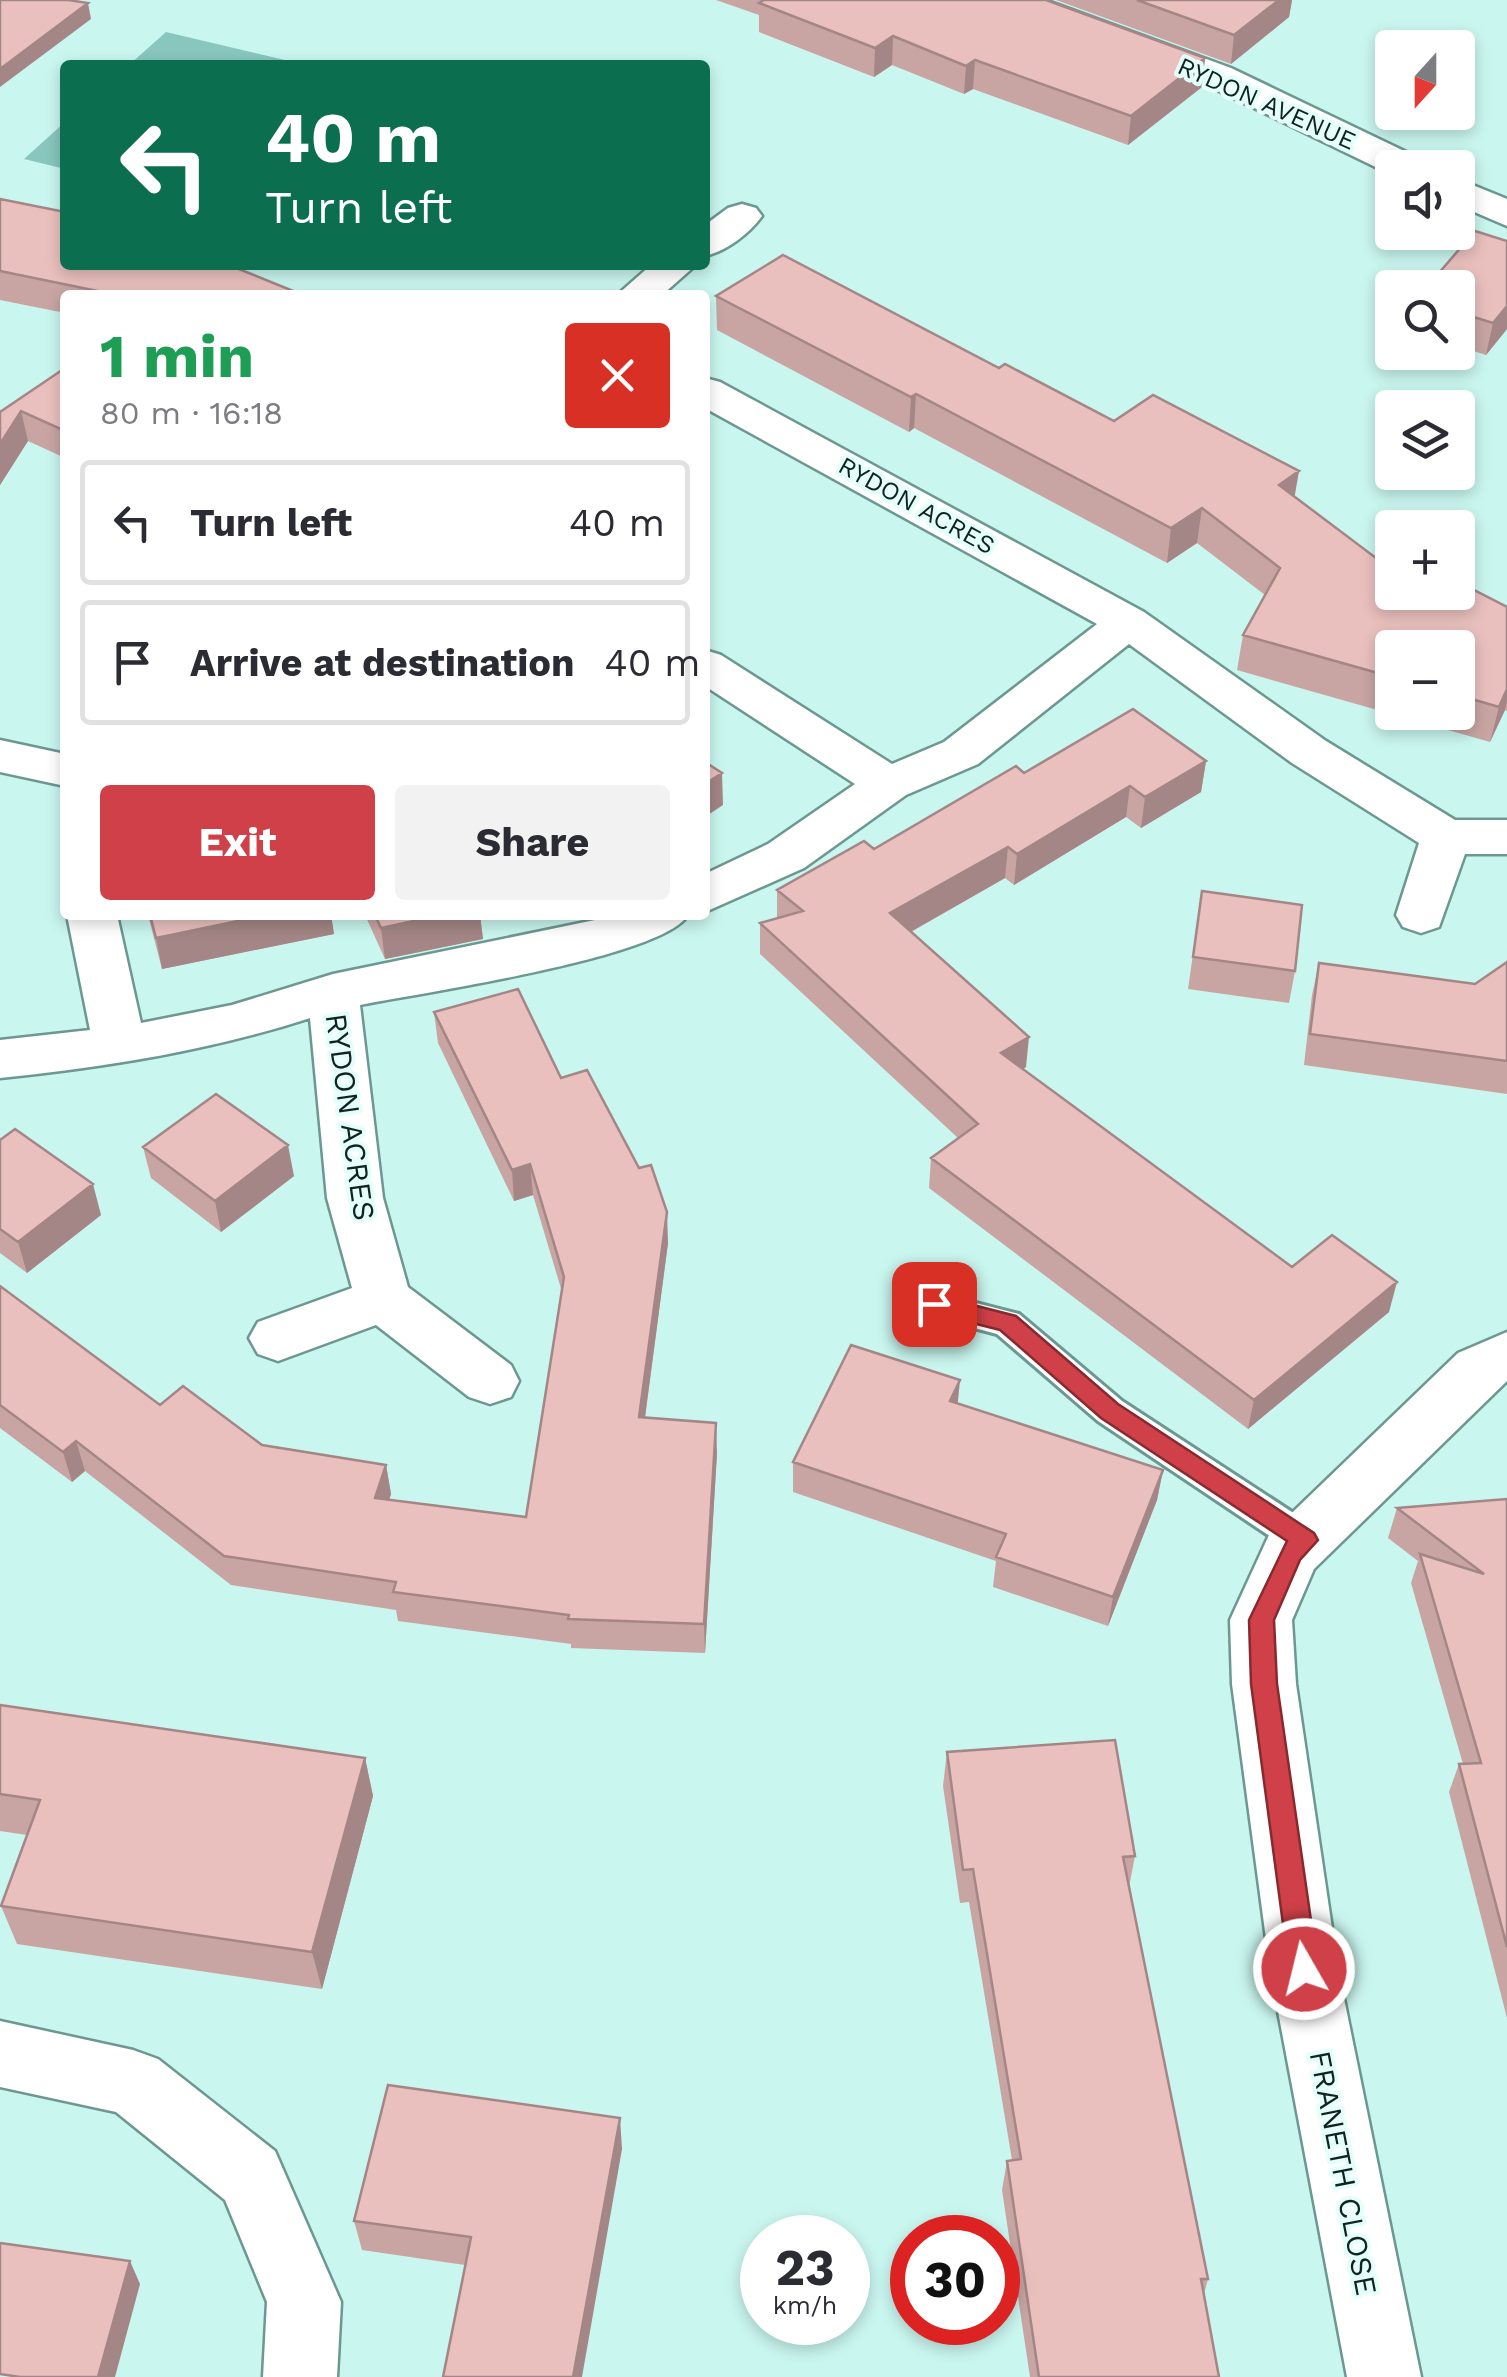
<!DOCTYPE html>
<html lang="en">
<head>
<meta charset="utf-8">
<style>
	:root { --surface:#fff; --page:#f2f2f3; --text:#2b2b33; --muted:#7c7c81; --line:#e1e1e2; --accent:#cf4048 }
	body { margin:0; font-family:"Work Sans",sans-serif; background:var(--page); color:var(--text); height:100vh; display:flex; flex-direction:column; font-size:38px; white-space:nowrap }
	* { box-sizing:border-box; margin:0 }
	p { font-size:32px; color:var(--muted) }
	.icon { flex:none; width:55px; height:55px; fill:none; stroke:currentColor; stroke-width:2; stroke-linecap:round; stroke-linejoin:round }
	.map { position:relative; flex:1; overflow:hidden }
	.drawer { position:absolute; left:60px; top:290px; width:650px; height:630px; display:flex; flex-direction:column; background:var(--surface); border-radius:10px; box-shadow:0 5px 15px #0003 }
	.drawer>* { flex:none }
	.guide { position:absolute; left:60px; top:60px; width:650px; height:210px; border-radius:10px; box-shadow:0 5px 15px #0003; background:#0b6e4f; color:#fff; overflow:hidden }
	.needle { width:65px; rotate:201deg }
	.tools { position:absolute; left:1375px; top:30px; display:grid; gap:20px }
	.tools a { display:grid; place-items:center; width:100px; height:100px; border-radius:10px; background:var(--surface); box-shadow:0 5px 15px #0003; font-size:50px }
	.speed { position:absolute; left:740px; top:2215px; display:flex; gap:20px; font-size:50px; font-weight:700; text-align:center }
	.speed>* { display:grid; place-content:center; width:130px; height:130px; border-radius:50%; background:var(--surface); box-shadow:0 5px 15px #0003; line-height:1 }
	.speed small { font-size:25px; font-weight:400 }
	.speed .limit { border:15px solid #d22; background:#fff; color:#111 }
	.pin { position:absolute; display:grid; place-items:center; width:85px; height:85px; color:#fff; margin:-42px; border-radius:20px; box-shadow:0 5px 15px #0006 }
	.me { position:absolute; width:110px; margin:-55px; rotate:352deg; stroke-linejoin:round; filter:drop-shadow(0 0 8px #0008) }
	.turn { display:flex; align-items:center; gap:35px; height:210px; padding:0 40px; font-size:45px }
	.turn .icon { width:130px; height:130px; stroke-width:2.5 }
	.turn b { display:block; font-size:70px; line-height:85px }
	.round { display:grid; place-items:center; flex:none; width:105px; height:105px; border-radius:10px; background:var(--page) }
	.overview { display:flex; align-items:center; justify-content:space-between; height:170px; padding:0 40px }
	h1 { font-size:60px; font-weight:700; line-height:75px; color:#1e9e55 }
	.button { display:flex; gap:20px; margin-top:auto; padding:20px 40px }
	.button a { flex:1; height:115px; border-radius:10px; background:var(--accent); color:#fff; font-size:40px; font-weight:700; line-height:115px; text-align:center }
	.button a+a { background:var(--page); color:var(--text) }
	ul { padding:0; list-style:none }
	li { display:flex; align-items:center; gap:30px; height:125px; margin:0 20px 15px; padding:0 20px; border:5px solid var(--line); border-radius:10px }
	li div { flex:1 }
	li b { display:block; font-size:38px }
	li em { font-style:normal }
	.map>svg:first-child { display:block }
</style>
</head>
<body>
<div class="map">
<svg width="1507" height="2377" viewBox="0 0 1507 2377">
	<rect width="100%" height="100%" fill="#c9f6ef"/>
	<path fill="#88c6be" d="M 166,32 L 306,65 L 129,65 Z
		M 65,122 L 65,169 L 24,159 Z"/>
	<g fill="none" stroke-linecap="round" stroke-linejoin="round">
		<defs>
			<path id="service" d="M 933,1292 L 1019,1314 L 1122,1401 L 1318,1529 L 1323,1540 L 1318,1551 L 1305,1555 L 1292,1551 L 1098,1421 L 997,1334 L 921,1314 L 916,1305 L 921,1296 Z"/>
			<path id="minor" d="M 994,0 L 1045,0 L 1231,68 L 1423,160 L 1428,168 L 1392,168 L 1392,175 L 1205,84 L 999,8 Z
				M 1458,179 L 1507,199 L 1507,226 L 1458,205 Z
				M 742,204 L 756,208 L 762,216 C 749,234 726,251 705,256 L 705,225 L 728,208 Z
				M 651,265 L 696,265 L 662,295 L 617,295 Z
				M 705,378 L 720,382 L 1144,612 L 1326,741 L 1455,820 L 1507,820 L 1507,854 L 1465,854 L 1439,927 L 1421,933 L 1403,927 L 1396,915 L 1419,843 L 1292,763 L 1129,644 L 978,764 L 906,795 L 804,868 L 705,912 L 705,874 L 768,844 L 855,784 L 705,686 L 705,650 L 721,655 L 892,764 L 944,742 L 1097,624 L 705,408 Z
				M 0,740 L 65,754 L 65,786 L 0,772 Z
				M 67,915 L 117,915 L 141,1023 L 232,1005 L 333,974 L 619,915 L 688,915 C 662,958 420,993 360,1005 L 383,1198 L 408,1287 L 511,1365 L 519,1381 L 511,1397 L 490,1404 L 469,1397 L 376,1325 L 278,1361 L 258,1354 L 249,1338 L 258,1322 L 352,1288 L 327,1198 L 310,1018 C 208,1051 106,1067 0,1078 L 0,1040 L 90,1030 Z
				M 1507,1332 L 1507,1381 L 1314,1569 L 1292,1620 L 1296,1684 L 1338,1969 L 1421,2377 L 1347,2377 L 1270,1969 L 1232,1684 L 1230,1620 L 1269,1535 L 1458,1353 Z
				M 0,2021 L 133,2050 L 158,2059 L 275,2151 L 341,2302 L 337,2377 L 263,2377 L 267,2302 L 225,2200 L 116,2112 L 0,2087 Z"/>
		</defs>
		<use href="#service" stroke="#6d9791" stroke-width="6"/>
		<use href="#minor" stroke="#6d9791" stroke-width="5"/>
		<use href="#service" fill="#fff" fill-rule="evenodd"/>
		<use href="#minor" fill="#fff" fill-rule="evenodd"/>
	</g>
	<path fill="#c8a5a3" fill-rule="evenodd" d="M 716,0 L 1046,0 L 1205,58 L 1202,87 L 1128,145 L 973,89 L 964,94 L 892,65 L 874,77 L 759,32 L 759,15 Z
		M 1056,0 L 1292,0 L 1289,17 L 1231,64 Z
		M 0,199 L 303,295 L 65,295 L 65,313 L 0,300 Z
		M 1507,241 L 1507,329 L 1486,355 L 1458,346 L 1458,288 Z
		M 716,296 L 999,368 L 1114,421 L 1294,497 L 1424,594 L 1456,603 L 1507,607 L 1507,711 L 1505,710 L 1490,742 L 1237,670 L 1243,635 L 1265,595 L 1197,543 L 1167,563 L 914,428 L 909,432 L 717,330 ZM 1392,648 L 1458,648 L 1458,712 L 1392,712 Z
		M 65,368 L 65,458 L 28,441 L 0,485 L 0,412 Z
		M 1206,761 L 1201,792 L 1141,828 L 1126,817 L 1014,885 L 1005,878 L 911,932 L 1026,1067 L 1023,1069 L 1292,1267 L 1389,1312 L 1248,1429 L 929,1188 L 931,1158 L 958,1138 L 760,954 L 760,923 L 777,918 L 777,890 L 874,849 L 1024,773 Z
		M 1202,891 L 1295,971 L 1289,1003 L 1188,989 Z
		M 148,915 L 331,915 L 334,934 L 162,969 Z
		M 365,915 L 480,915 L 483,939 L 385,959 Z
		M 1507,962 L 1507,1094 L 1304,1065 L 1312,995 L 1319,963 L 1475,984 Z
		M 434,1012 L 561,1078 L 668,1243 L 645,1418 L 717,1453 L 705,1653 L 571,1648 L 571,1644 L 398,1621 L 396,1610 L 231,1585 L 85,1471 L 72,1482 L 0,1428 L 0,1286 L 160,1405 L 262,1445 L 386,1465 L 391,1494 L 389,1500 L 526,1517 L 562,1292 L 533,1195 L 514,1201 L 438,1043 Z
		M 0,1140 L 101,1215 L 27,1273 L 0,1253 Z
		M 143,1147 L 294,1176 L 221,1232 L 151,1178 Z
		M 958,1403 L 1163,1470 L 1157,1500 L 1108,1626 L 993,1587 L 996,1561 L 793,1492 L 793,1462 Z
		M 1507,1499 L 1507,2018 L 1449,1792 L 1459,1764 L 1463,1764 L 1411,1583 L 1418,1561 L 1388,1538 L 1397,1508 Z
		M 0,1705 L 365,1758 L 373,1796 L 322,1989 L 17,1944 L 1,1906 L 27,1835 L 0,1831 Z
		M 947,1752 L 1135,1856 L 1129,1887 L 1208,2279 L 1204,2294 L 1219,2377 L 1030,2377 L 1002,2190 L 1007,2161 L 1012,2160 L 969,1902 L 960,1903 L 943,1786 Z
		M 622,2149 L 465,2265 L 362,2250 L 354,2221 Z"/>
	<path fill="#a38685" d="M 1279,0 L 1292,0 L 1289,17 L 1231,64 L 1234,35 Z
		M 88,3 L 91,19 L 0,87 L 0,69 Z
		M 893,36 L 892,65 L 874,77 L 875,48 Z
		M 1205,58 L 1202,87 L 1128,145 L 1131,116 Z
		M 975,60 L 973,89 L 964,94 L 966,66 Z
		M 1507,306 L 1507,329 L 1486,355 L 1493,323 Z
		M 916,394 L 914,428 L 909,432 L 911,397 Z
		M 21,411 L 28,441 L 0,485 L 0,444 Z
		M 1299,471 L 1293,506 L 1279,485 Z
		M 1202,508 L 1197,543 L 1167,563 L 1171,528 Z
		M 1507,689 L 1507,701 L 1505,710 L 1490,742 L 1499,707 Z
		M 1206,761 L 1201,792 L 1141,828 L 1145,797 Z
		M 722,773 L 723,805 L 705,817 L 705,784 Z
		M 1130,786 L 1126,817 L 1014,885 L 1017,854 Z
		M 1008,847 L 1005,878 L 889,944 L 890,913 Z
		M 267,915 L 331,915 L 334,934 L 162,969 L 156,938 Z
		M 442,915 L 480,915 L 483,939 L 385,959 L 381,928 Z
		M 1029,1037 L 1026,1067 L 998,1083 L 1001,1053 Z
		M 288,1145 L 294,1176 L 221,1232 L 215,1201 Z
		M 530,1164 L 533,1195 L 514,1201 L 512,1170 Z
		M 93,1184 L 101,1215 L 27,1273 L 18,1242 Z
		M 667,1212 L 668,1243 L 641,1447 L 639,1417 Z
		M 1397,1282 L 1389,1312 L 1248,1429 L 1254,1400 Z
		M 960,1380 L 957,1411 L 950,1401 Z
		M 716,1423 L 717,1453 L 705,1653 L 704,1624 Z
		M 76,1441 L 85,1471 L 72,1482 L 63,1452 Z
		M 386,1465 L 391,1494 L 380,1528 L 375,1498 Z
		M 1163,1470 L 1157,1500 L 1108,1626 L 1113,1597 Z
		M 365,1758 L 373,1796 L 322,1989 L 312,1952 Z
		M 620,2118 L 622,2149 L 582,2377 L 573,2377 Z
		M 130,2261 L 140,2284 L 115,2377 L 98,2377 Z"/>
	<path fill="#e9c0be" stroke="#a38685" stroke-width="2.5" d="M 0,0 L 68,0 L 88,3 L 0,69 Z
		M 764,0 L 1046,0 L 1205,58 L 1131,116 L 975,60 L 966,66 L 893,36 L 875,48 L 759,3 Z
		M 1137,0 L 1279,0 L 1234,35 Z
		M 0,199 L 65,212 L 65,265 L 229,265 L 303,295 L 117,295 L 0,271 Z
		M 1475,231 L 1507,241 L 1507,306 L 1493,323 L 1458,312 L 1458,288 L 1426,288 Z
		M 783,255 L 999,368 L 1005,364 L 1114,421 L 1153,395 L 1299,471 L 1279,485 L 1392,570 L 1392,592 L 1422,592 L 1456,603 L 1466,586 L 1507,607 L 1507,689 L 1499,707 L 1458,695 L 1458,648 L 1392,648 L 1392,677 L 1243,635 L 1280,568 L 1202,508 L 1171,528 L 916,394 L 911,397 L 716,296 Z
		M 65,368 L 65,431 L 21,411 L 0,444 L 0,412 Z
		M 1133,709 L 1206,761 L 1145,797 L 1130,786 L 1017,854 L 1008,847 L 890,913 L 1029,1037 L 1001,1053 L 1292,1267 L 1332,1235 L 1397,1282 L 1254,1400 L 931,1158 L 978,1124 L 760,923 L 803,911 L 777,890 L 864,841 L 874,849 L 1016,766 L 1024,773 Z
		M 705,762 L 722,773 L 705,784 Z
		M 1202,891 L 1302,905 L 1295,971 L 1193,957 Z
		M 150,915 L 267,915 L 156,938 Z
		M 375,915 L 442,915 L 381,928 Z
		M 1507,962 L 1507,1061 L 1310,1034 L 1319,963 L 1475,984 Z
		M 518,989 L 561,1078 L 587,1070 L 639,1168 L 651,1165 L 667,1212 L 639,1417 L 716,1423 L 704,1624 L 568,1619 L 569,1615 L 393,1592 L 396,1582 L 224,1556 L 76,1441 L 63,1452 L 0,1405 L 0,1286 L 160,1405 L 183,1386 L 262,1445 L 386,1465 L 375,1498 L 526,1517 L 564,1277 L 530,1164 L 512,1170 L 434,1012 Z
		M 216,1094 L 288,1145 L 215,1201 L 143,1147 Z
		M 15,1129 L 93,1184 L 18,1242 L 0,1229 L 0,1140 Z
		M 851,1345 L 960,1380 L 950,1401 L 1163,1470 L 1113,1597 L 996,1557 L 1006,1534 L 793,1462 Z
		M 1507,1499 L 1507,1947 L 1459,1764 L 1481,1763 L 1420,1554 L 1484,1574 L 1397,1508 Z
		M 0,1705 L 365,1758 L 312,1952 L 1,1906 L 40,1800 L 0,1794 Z
		M 1115,1740 L 1135,1856 L 1123,1857 L 1208,2279 L 1201,2279 L 1219,2377 L 1039,2377 L 1007,2161 L 1021,2159 L 973,1869 L 963,1870 L 947,1752 Z
		M 388,2085 L 620,2118 L 573,2377 L 443,2377 L 471,2237 L 354,2221 Z
		M 0,2243 L 130,2261 L 98,2377 L 20,2377 L 0,2374 Z"/>
	<path fill="#cf4048" stroke="#872a2f" stroke-width="2.5" d="M 934,1295 L 1016,1316 L 1118,1404 L 1314,1533 L 1318,1540 L 1300,1560 L 1274,1620 L 1277,1684 L 1318,1969 L 1313,1978 L 1304,1982 L 1294,1978 L 1289,1969 L 1251,1684 L 1249,1620 L 1287,1541 L 1101,1418 L 1000,1330 L 925,1311 L 922,1304 Z"/>
	<g text-anchor="middle" stroke-width="8" stroke-linejoin="round" paint-order="stroke">
		<g font-size="25" fill="#112320" stroke="#e4fffa">
			<text transform="translate(1267 103) rotate(24)" y="9">RYDON AVENUE</text>
			<text transform="translate(917 505) rotate(29)" y="9">RYDON ACRES</text>
		</g>
		<g font-size="30" fill="#112320" stroke="#e4fffa">
			<text transform="translate(350 1117) rotate(82)" y="10">RYDON ACRES</text>
			<text transform="translate(1343 2173) rotate(79)" y="10">FRANETH CLOSE</text>
		</g>
	</g>
</svg>
<div class="tools">
<a><svg class="needle" viewBox="-14 -14 28 28"><path d="M0-13l5 13h-10z" fill="#e53935"/><path d="M0 13l5-13h-10z" fill="#7c7c81"/></svg></a>
<a><svg class="icon" aria-label="sound" viewBox="0 0 24 24"><path d="M4 9h4l5-4v14l-5-4H4zM17 9q2 3 0 6"/></svg></a>
<a><svg class="icon" aria-label="search" viewBox="0 0 24 24"><circle cx="10" cy="10" r="6"/><path d="M15 15l6 6"/></svg></a>
<a><svg class="icon" aria-label="layers" viewBox="0 0 24 24"><path d="M12 4l9 5-9 5-9-5zM3 14l9 5 9-5"/></svg></a>
<a>+</a>
<a>−</a>
</div>
<div class="speed"><div>23<small>km/h</small></div><div class="limit">30</div></div>
<div class="pin" style="left:934px;top:1304px;background:#d93025"><svg class="icon" aria-label="arrive" viewBox="0 0 24 24"><path d="M6 21V4h12l-3 4 3 4H6"/></svg></div>
<svg class="me" style="left:1304px;top:1969px" viewBox="-20 -20 40 40"><circle r="17" fill="#cf4048" stroke="#fff" stroke-width="3"/><path d="M0-11L8 9 0 5-8 9z" fill="#fff"/></svg>
<div class="guide">
<div class="turn"><svg class="icon" aria-label="left" viewBox="0 0 24 24"><path d="M17 20v-9H6M10 6l-5 5 5 5"/></svg><div><b>40 m</b>Turn left</div></div>
</div>
<section class="drawer">
<div class="overview"><div><h1>1 min</h1><p>80 m · 16:18</p></div><a class="round" style="background:#d93025;color:#fff"><svg class="icon" aria-label="close" viewBox="0 0 24 24"><path d="M6 6l12 12M18 6L6 18"/></svg></a></div>
<ul>
<li><svg class="icon" aria-label="left" viewBox="0 0 24 24"><path d="M17 20v-9H6M10 6l-5 5 5 5"/></svg><div><b>Turn left</b></div><em>40 m</em></li>
<li><svg class="icon" aria-label="arrive" viewBox="0 0 24 24"><path d="M6 21V4h12l-3 4 3 4H6"/></svg><div><b>Arrive at destination</b></div><em>40 m</em></li>
</ul>
<div class="button"><a>Exit</a><a>Share</a></div>
</section>
</div>
</body>
</html>
